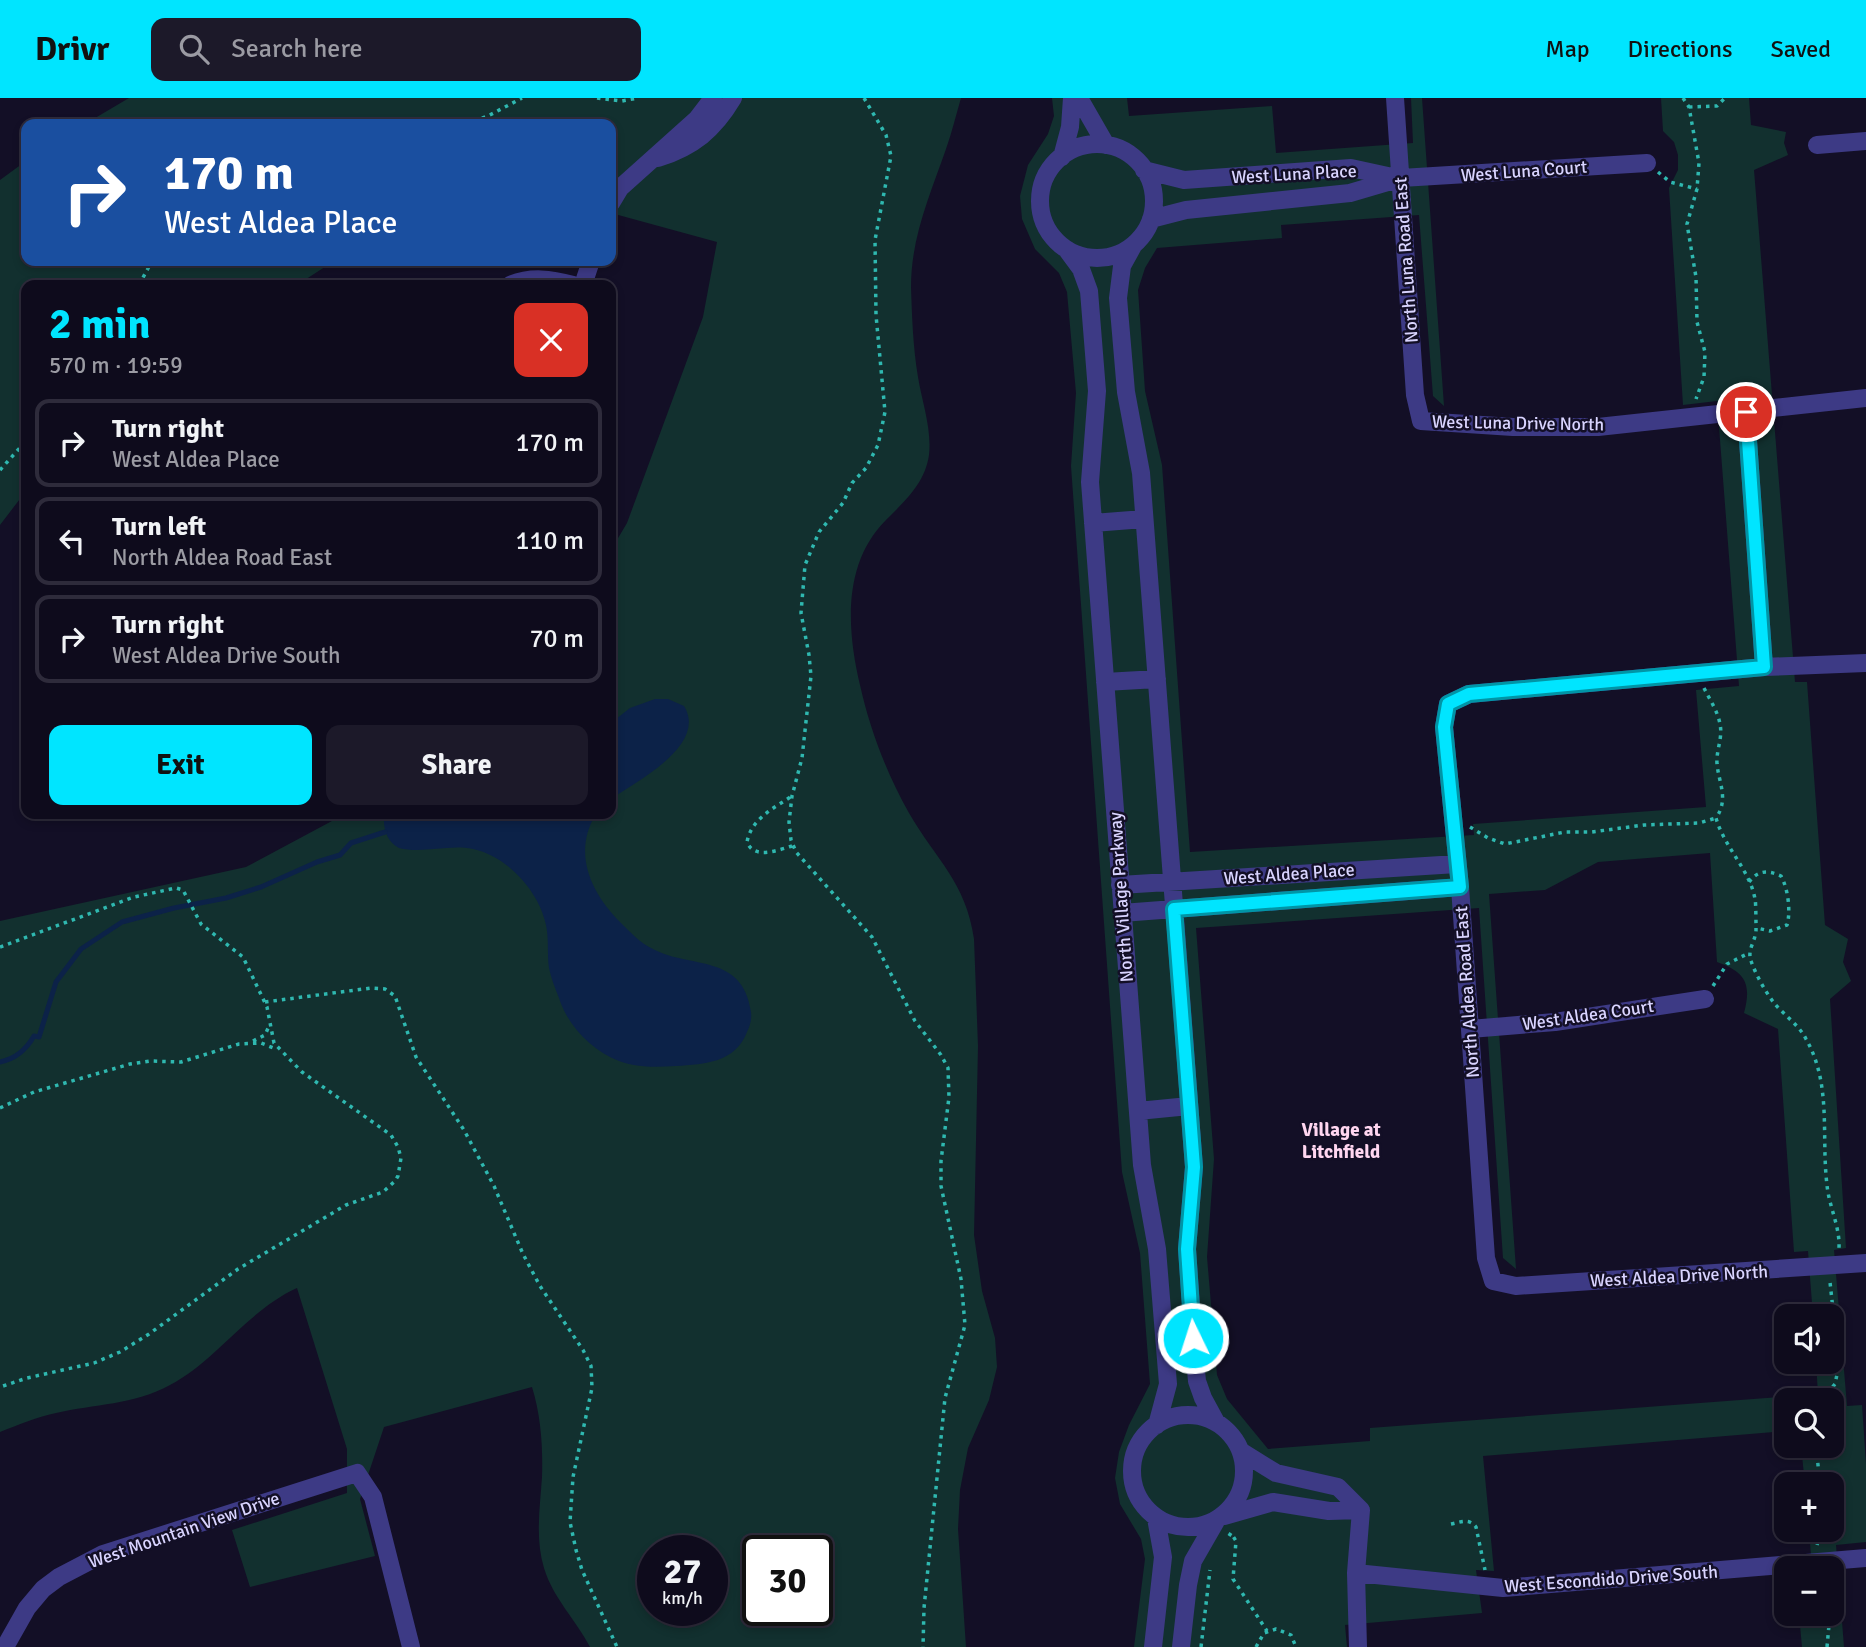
<!DOCTYPE html>
<html lang="en">
<head>
<meta charset="utf-8">
<style>
	:root { --surface:#0e0b1c; --page:#1c1929; --text:#f1f3f6; --muted:#9b9ba3; --line:#2e2b3b; --accent:#00e5ff }
	body { margin:0; font-family:Signika,sans-serif; background:var(--page); color:var(--text); height:100vh; display:flex; flex-direction:column; font-size:26px; white-space:nowrap }
	* { box-sizing:border-box; margin:0 }
	p { font-size:23px; color:var(--muted) }
	.icon { flex:none; width:38px; height:38px; fill:none; stroke:currentColor; stroke-width:2; stroke-linecap:round; stroke-linejoin:round }
	.map { position:relative; flex:1; overflow:hidden }
	.details { position:absolute; left:21px; top:182px; width:595px; height:539px; display:flex; flex-direction:column; background:var(--surface); border-radius:14px; box-shadow:0 4px 10px #0003,0 0 0 2px var(--line) }
	.details>* { flex:none }
	.guide { position:absolute; left:21px; top:21px; width:595px; height:147px; border-radius:14px; box-shadow:0 4px 10px #0003,0 0 0 2px var(--line); background:#1a4fa0; color:#fff; overflow:hidden }
	.tools { position:absolute; left:1774px; top:1206px; display:grid; gap:14px }
	.tools a { display:grid; place-items:center; width:70px; height:70px; border-radius:14px; background:var(--surface); box-shadow:0 4px 10px #0003,0 0 0 2px var(--line); font-size:35px }
	.speed { position:absolute; left:637px; top:1437px; display:flex; gap:14px; font-size:35px; font-weight:700; text-align:center }
	.speed>* { display:grid; place-content:center; width:91px; height:91px; border-radius:50%; background:var(--surface); box-shadow:0 4px 10px #0003,0 0 0 2px var(--line); line-height:1 }
	.speed small { font-size:18px; font-weight:400 }
	.speed .limit { border:4px solid #111; border-radius:10px; background:#fff; color:#111 }
	.pin { position:absolute; display:grid; place-items:center; width:60px; height:60px; color:#fff; margin:-30px; border:4px solid #fff; border-radius:50%; box-shadow:0 2px 7px #0007 }
	.me { position:absolute; width:77px; margin:-38px; rotate:356deg; stroke-linejoin:round; filter:drop-shadow(0 0 5px #0008) }
	.turn { display:flex; align-items:center; gap:24px; height:147px; padding:0 28px; font-size:32px }
	.turn .icon { width:91px; height:91px; stroke-width:2.5 }
	.turn b { display:block; font-size:49px; line-height:60px }
	.round { display:grid; place-items:center; flex:none; width:74px; height:74px; border-radius:14px; background:var(--page) }
	.summary { display:flex; align-items:center; justify-content:space-between; height:119px; padding:0 28px }
	h1 { font-size:42px; font-weight:800; line-height:52px; color:var(--accent) }
	.action { display:flex; gap:14px; margin-top:auto; padding:14px 28px }
	.action a { flex:1; height:80px; border-radius:14px; background:var(--accent); color:#111; font-size:28px; font-weight:800; line-height:80px; text-align:center }
	.action a+a { background:var(--page); color:var(--text) }
	ul { padding:0; list-style:none }
	li { display:flex; align-items:center; gap:21px; height:88px; margin:0 14px 10px; padding:0 14px; border:4px solid var(--line); border-radius:14px }
	li div { flex:1 }
	li b { display:block; font-size:26px }
	li em { font-style:normal }
	header { display:flex; align-items:center; gap:42px; box-sizing:border-box; height:98px; padding:0 35px; background:var(--accent); color:#111 }
	header strong { font-size:33px }
	nav { display:flex; gap:38px; margin-inline-start:auto; font-size:24px }
	.search { width:490px; height:63px; background:var(--page); display:flex; align-items:center; gap:18px; box-sizing:border-box; padding:0 24px; border-radius:14px; color:var(--muted); font-size:26px }
	.map>svg:first-child { display:block }
</style>
</head>
<body>
<header>
<strong>Drivr</strong>
<div class="search"><svg class="icon" aria-label="search" viewBox="0 0 24 24"><circle cx="10" cy="10" r="6"/><path d="M15 15l6 6"/></svg>Search here</div>
<nav><a>Map</a><a>Directions</a><a>Saved</a></nav>
</header>
<div class="map">
<svg width="1866" height="1549" viewBox="0 0 1866 1549">
	<rect width="100%" height="100%" fill="#130f26"/>
	<path fill="#12302f" fill-rule="evenodd" d="M 129,0 L 961,0 C 956,17 952,34 946,51 C 930,97 911,139 911,189 C 912,219 913,249 918,279 C 922,304 932,331 929,357 C 925,385 905,403 886,422 C 842,466 847,532 860,587 C 870,632 887,676 909,715 C 936,762 966,784 974,841 L 978,948 L 974,1137 L 982,1193 L 995,1240 L 997,1269 L 989,1302 L 968,1350 L 960,1392 L 958,1431 L 966,1549 L 590,1549 C 576,1522 553,1500 544,1470 C 535,1440 540,1410 542,1379 C 543,1349 541,1318 532,1289 L 384,1329 L 360,1401 L 375,1458 L 250,1489 L 232,1432 L 347,1395 L 347,1351 L 297,1190 C 248,1212 217,1262 170,1287 C 134,1307 94,1306 56,1315 C 36,1319 18,1327 0,1334 L 0,823 L 246,769 L 345,716 L 611,716 L 611,452 L 627,425 L 703,219 L 717,144 L 611,115 L 611,26 L 85,26 ZM 653,1452 L 712,1452 L 712,1512 L 653,1512 ZM 758,1452 L 817,1452 L 817,1512 L 758,1512 Z
		M 1052,0 L 1127,0 L 1129,18 L 1272,8 L 1276,55 L 1413,45 L 1411,0 L 1422,0 L 1444,308 L 1433,298 L 1419,117 L 1281,127 L 1282,140 L 1157,150 L 1145,170 L 1138,192 L 1145,293 L 1162,367 L 1190,754 L 1474,737 L 1473,726 L 1706,709 L 1696,592 L 1739,588 L 1717,303 L 1683,307 L 1669,90 L 1678,72 L 1678,57 L 1674,44 L 1663,33 L 1661,0 L 1749,0 L 1751,27 L 1786,34 L 1784,45 L 1788,57 L 1754,72 L 1795,584 L 1807,584 L 1825,827 L 1848,841 L 1843,864 L 1851,883 L 1830,901 L 1846,1150 L 1834,1152 L 1847,1308 L 1862,1307 L 1866,1366 L 1866,1444 L 1836,1447 L 1844,1549 L 1802,1549 L 1799,1516 L 1832,1516 L 1832,1470 L 1812,1470 L 1809,1432 L 1832,1432 L 1832,1386 L 1805,1386 L 1801,1348 L 1832,1348 L 1832,1302 L 1787,1302 L 1787,1333 L 1483,1358 L 1494,1473 L 1476,1472 L 1482,1515 L 1345,1527 L 1347,1549 L 1134,1549 L 1145,1461 L 1141,1441 L 1120,1406 L 1115,1380 L 1119,1354 L 1129,1327 L 1150,1286 L 1140,1155 L 1122,1074 L 1071,368 L 1076,295 L 1067,194 L 1059,175 L 1035,151 L 1022,121 L 1020,98 L 1028,67 L 1048,36 L 1054,18 ZM 1710,755 L 1717,864 C 1745,874 1752,885 1744,915 L 1778,931 L 1794,1154 L 1808,1153 L 1813,1218 L 1832,1218 L 1832,1264 L 1816,1264 L 1818,1296 L 1370,1330 L 1370,1343 L 1268,1351 L 1227,1301 L 1217,1277 L 1207,1159 L 1214,1061 L 1196,830 L 1479,810 L 1503,1160 L 1516,1171 L 1489,796 L 1545,792 L 1598,764 Z
		M 26,63 L 26,163 L 334,163 L 297,187 L 26,187 L 26,393 L 0,427 L 0,82 Z"/>
	<path fill="#0c2248" d="M 655,601 L 668,601 L 684,608 C 708,647 637,683 611,701 L 611,625 L 630,610 Z
		M 384,716 L 596,716 C 572,755 591,795 620,824 C 630,834 640,845 653,851 C 690,871 743,855 751,914 C 752,921 750,928 747,934 C 735,965 705,966 676,968 C 657,969 637,970 619,963 C 591,952 568,928 559,900 C 555,890 551,880 549,870 C 547,856 549,841 546,827 C 539,793 507,758 473,751 C 448,746 423,756 399,750 C 386,743 383,730 384,716 Z"/>
	<g fill="none" stroke-linecap="round" stroke-linejoin="round">
		<path stroke="#0c2248" stroke-width="5" d="M 0,964 C 15,961 26,952 34,938 L 39,939 L 56,884 L 81,851 L 122,824 L 174,810 L 226,800 L 261,789 L 317,764 L 340,757 L 351,745 L 385,734"/>
		<path stroke="#2fb8b0" stroke-width="3.5" stroke-dasharray="3.5 5" stroke-linecap="butt" d="M 597,0 L 622,3 L 638,0
			M 864,0 L 886,37 L 891,58 L 875,142 L 876,217 L 885,314 L 878,347 L 866,370 L 852,385 L 843,405 L 819,434 L 805,467 L 801,515 L 809,557 L 811,578 L 802,660 L 792,698 L 789,724 L 791,742 L 796,754 L 872,839 L 915,923 L 941,957 L 948,970 L 949,999 L 941,1063 L 941,1088 L 961,1181 L 965,1227 L 945,1300 L 924,1510 L 923,1549
			M 1683,0 L 1689,9 L 1699,65 L 1697,91 L 1687,126 L 1696,179 L 1697,224 L 1705,254 L 1704,279 L 1696,301
			M 1689,9 L 1717,8 L 1725,0
			M 466,26 L 488,18 L 522,0
			M 1658,74 L 1670,84 L 1697,91
			M 139,187 L 152,163
			M 0,372 L 26,343
			M 1704,590 C 1710,602 1718,614 1720,626 C 1723,640 1716,652 1717,666 C 1719,686 1729,701 1716,720 C 1724,749 1750,772 1755,801 C 1756,803 1756,830 1756,833 C 1755,844 1747,852 1751,863 C 1756,877 1765,893 1774,905 C 1784,917 1799,927 1806,941 C 1832,986 1821,1038 1827,1087 C 1829,1109 1840,1128 1839,1150
			M 1470,729 L 1488,740 L 1505,746 L 1565,734 L 1592,734 L 1644,727 L 1699,725 L 1716,720
			M 792,748 C 778,752 754,762 747,744 C 751,721 774,710 792,698
			M 1749,784 C 1758,772 1768,772 1781,778 C 1788,790 1791,814 1787,827 L 1770,833 L 1757,830
			M 0,849 L 134,799 L 176,790 L 183,792 L 201,826 L 243,859 L 267,909 L 274,945 L 302,974 L 391,1037 L 398,1049 L 401,1060 L 398,1078 L 395,1083 L 383,1094 L 346,1107 L 238,1171 L 149,1236 L 120,1254 L 94,1265 L 27,1280 L 0,1289
			M 1713,888 L 1727,866 L 1749,855
			M 265,904 L 371,890 L 385,891 L 395,898 L 416,959 L 464,1032 L 494,1088 L 523,1156 L 540,1188 L 583,1252 L 591,1268 L 592,1290 L 573,1379 L 570,1424 L 576,1452 L 582,1472 L 617,1549
			M 253,943 L 265,937 L 269,928
			M 0,1010 L 34,994 L 130,966 L 150,963 L 181,964 L 239,946 L 261,945 L 276,951
			M 1822,1302 L 1835,1286 L 1839,1267 L 1830,1184
			M 1816,1348 L 1820,1386
			M 1451,1426 C 1461,1424 1469,1420 1476,1429 L 1485,1472
			M 1229,1438 L 1231,1435 L 1236,1443 L 1233,1481 L 1267,1533
			M 1817,1447 L 1822,1432
			M 1832,1487 L 1832,1492
			M 1201,1549 L 1210,1472
			M 1256,1549 L 1264,1535 L 1276,1531 L 1291,1537 L 1296,1549
			M 1827,1549 L 1830,1516"/>
		<path stroke="#3d3a85" stroke-width="18" d="M 1079,0 L 1106,47
			M 1395,0 L 1415,297 L 1421,323 L 1513,329 L 1598,329 L 1866,300
			M1040 103a57 57 0 1 1 114 0a57 57 0 1 1-114 0Z
			M 1817,47 L 1866,43
			M 1062,59 L 1070,29 L 1072,0
			M 658,60 C 693,49 714,32 733,0
			M 1144,72 L 1184,82 L 1351,70 L 1397,80
			M 611,105 L 620,90 L 697,21 L 713,0
			M 1151,121 L 1186,112 L 1350,95 L 1401,80 L 1647,65
			M 1133,148 L 1122,168 L 1118,200 L 1126,294 L 1141,375 L 1194,1069 L 1187,1151 L 1195,1262 L 1197,1283 L 1203,1300 L 1216,1324
			M 1067,152 L 1081,171 L 1089,193 L 1097,293 L 1090,384 L 1142,1067 L 1157,1151 L 1168,1286 L 1157,1327
			M 510,187 C 531,178 551,181 573,187
			M 583,187 L 591,163
			M 1746,314 L 1764,569
			M 1093,425 L 1144,421
			M 1866,565 L 1764,569 L 1469,596 L 1448,606 L 1444,629 L 1460,789 L 1486,1160 L 1493,1183 L 1516,1188 L 1866,1165
			M 1105,584 L 1157,581
			M 1120,787 L 1457,766
			M 1122,815 L 1460,789
			M 1470,931 L 1555,924 L 1705,901
			M 1138,1013 L 1189,1008
			M1132 1373a56 56 0 1 1 112 0a56 56 0 1 1-112 0Z
			M 1242,1354 L 1276,1375 L 1338,1389 L 1361,1412
			M 1224,1418 L 1273,1404 L 1329,1413 L 1361,1412
			M 1356,1475 L 1503,1490 L 1866,1460
			M 5,1549 L 27,1510 L 43,1491 L 59,1479 L 103,1456 L 357,1375 L 373,1399 L 411,1549
			M 1153,1549 L 1163,1459 L 1156,1420
			M 1181,1549 L 1188,1487 L 1193,1463 L 1216,1423
			M 1358,1549 L 1356,1475 L 1361,1412"/>
	</g>
	<g fill="none" stroke-linecap="round" stroke-linejoin="round">
		<defs>
			<path id="route" d="M 1193,1240 L 1187,1151 L 1194,1069 L 1174,811 L 1460,789 L 1444,629 L 1448,606 L 1469,596 L 1764,569 L 1746,314"/>
		</defs>
		<use href="#route" stroke="#0095a6" stroke-width="18"/>
		<use href="#route" stroke="#00e5ff" stroke-width="12"/>
	</g>
	<g text-anchor="middle" stroke-width="5" stroke-linejoin="round" paint-order="stroke">
		<g font-size="18" fill="#d9d4ff" stroke="#130f26">
			<text transform="translate(1524 73) rotate(-4)" y="6">West Luna Court</text>
			<text transform="translate(1294 76) rotate(-3)" y="6">West Luna Place</text>
			<text transform="translate(1406 162) rotate(-94)" y="6">North Luna Road East</text>
			<text transform="translate(1518 325) rotate(1)" y="6">West Luna Drive North</text>
			<text transform="translate(1289 776) rotate(-4)" y="6">West Aldea Place</text>
			<text transform="translate(1121 799) rotate(-94)" y="6">North Village Parkway</text>
			<text transform="translate(1467 894) rotate(-94)" y="6">North Aldea Road East</text>
			<text transform="translate(1588 917) rotate(-8)" y="6">West Aldea Court</text>
			<text transform="translate(1679 1178) rotate(-3)" y="6">West Aldea Drive North</text>
			<text transform="translate(184 1432) rotate(-19)" y="6">West Mountain View Drive</text>
			<text transform="translate(1611 1481) rotate(-4)" y="6">West Escondido Drive South</text>
		</g>
		<g font-size="19" font-weight="bold" fill="#ffd6f0" stroke="#130f26">
			<text x="1341" y="1038">Village at<tspan x="1341" dy="22">Litchfield</tspan></text>
		</g>
	</g>
</svg>
<div class="tools">
<a><svg class="icon" aria-label="sound" viewBox="0 0 24 24"><path d="M4 9h4l5-4v14l-5-4H4zM17 9q2 3 0 6"/></svg></a>
<a><svg class="icon" aria-label="search" viewBox="0 0 24 24"><circle cx="10" cy="10" r="6"/><path d="M15 15l6 6"/></svg></a>
<a>+</a>
<a>−</a>
</div>
<div class="speed"><div>27<small>km/h</small></div><div class="limit">30</div></div>
<div class="pin" style="left:1746px;top:314px;background:#d93025"><svg class="icon" aria-label="arrive" viewBox="0 0 24 24"><path d="M6 21V4h12l-3 4 3 4H6"/></svg></div>
<svg class="me" style="left:1193px;top:1240px" viewBox="-20 -20 40 40"><circle r="17" fill="#00e5ff" stroke="#fff" stroke-width="3"/><path d="M0-11L8 9 0 5-8 9z" fill="#fff"/></svg>
<div class="guide">
<div class="turn"><svg class="icon" aria-label="right" viewBox="0 0 24 24"><path d="M7 20v-9h11M14 6l5 5-5 5"/></svg><div><b>170 m</b>West Aldea Place</div></div>
</div>
<section class="details">
<div class="summary"><div><h1>2 min</h1><p>570 m · 19:59</p></div><a class="round" style="background:#d93025;color:#fff"><svg class="icon" aria-label="close" viewBox="0 0 24 24"><path d="M6 6l12 12M18 6L6 18"/></svg></a></div>
<ul>
<li><svg class="icon" aria-label="right" viewBox="0 0 24 24"><path d="M7 20v-9h11M14 6l5 5-5 5"/></svg><div><b>Turn right</b><p>West Aldea Place</p></div><em>170 m</em></li>
<li><svg class="icon" aria-label="left" viewBox="0 0 24 24"><path d="M17 20v-9H6M10 6l-5 5 5 5"/></svg><div><b>Turn left</b><p>North Aldea Road East</p></div><em>110 m</em></li>
<li><svg class="icon" aria-label="right" viewBox="0 0 24 24"><path d="M7 20v-9h11M14 6l5 5-5 5"/></svg><div><b>Turn right</b><p>West Aldea Drive South</p></div><em>70 m</em></li>
</ul>
<div class="action"><a>Exit</a><a>Share</a></div>
</section>
</div>
</body>
</html>
